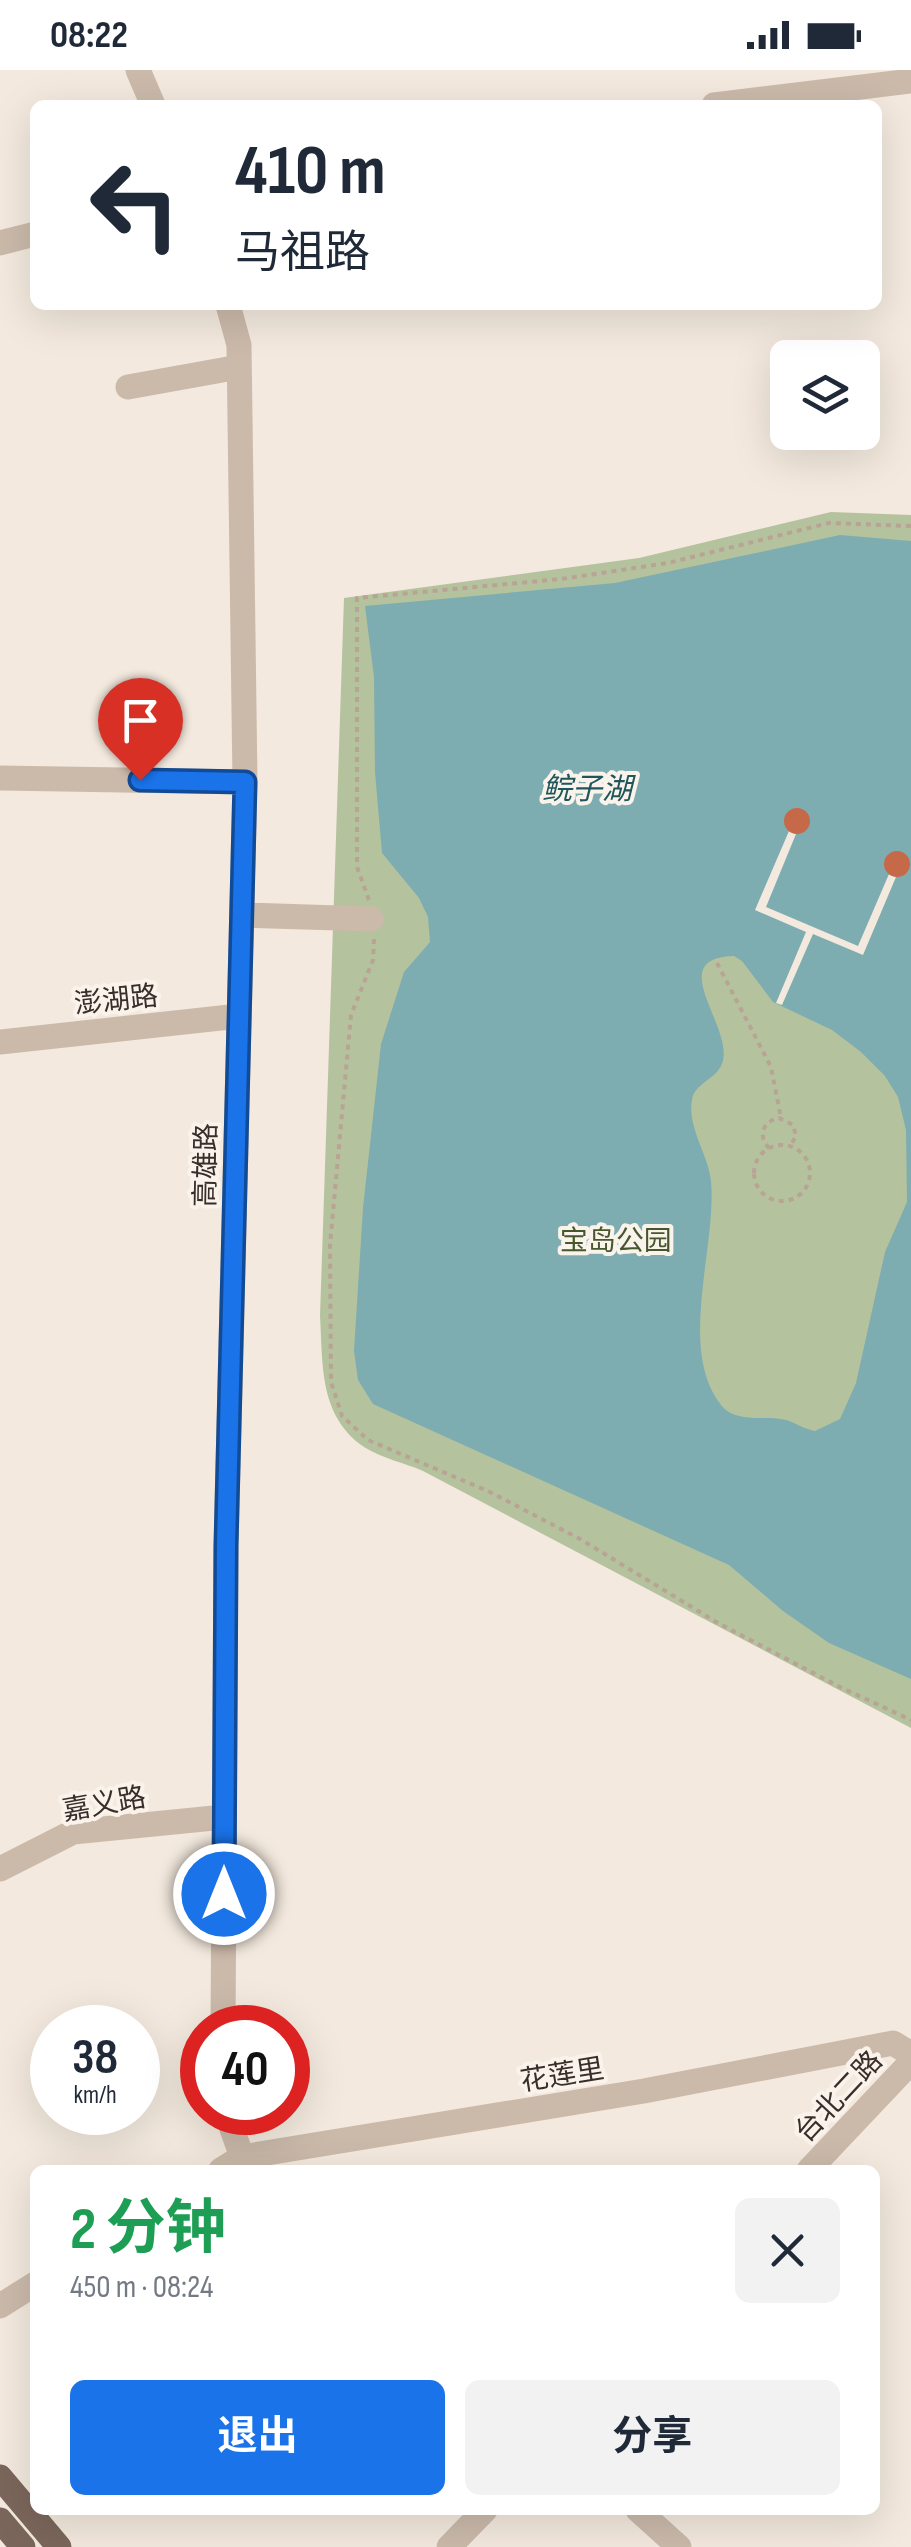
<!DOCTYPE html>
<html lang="zh">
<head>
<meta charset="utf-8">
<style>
	:root { --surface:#fff; --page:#f2f2f3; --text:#1f2937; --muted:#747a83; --accent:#1a73e8 }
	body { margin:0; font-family:"Sofia Sans Condensed","Noto Sans SC",sans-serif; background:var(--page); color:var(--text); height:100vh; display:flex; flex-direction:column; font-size:38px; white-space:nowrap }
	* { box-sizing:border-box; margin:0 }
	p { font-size:32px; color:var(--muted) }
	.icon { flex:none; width:55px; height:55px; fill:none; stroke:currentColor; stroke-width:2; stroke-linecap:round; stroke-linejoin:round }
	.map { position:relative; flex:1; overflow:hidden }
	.drawer { position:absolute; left:30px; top:2095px; width:850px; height:350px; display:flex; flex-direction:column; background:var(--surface); border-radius:15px; box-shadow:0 10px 40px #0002 }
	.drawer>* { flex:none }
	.hud { position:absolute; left:30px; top:30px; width:852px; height:210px; border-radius:15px; box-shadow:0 10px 40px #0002; background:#fff; color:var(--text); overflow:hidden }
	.controls { position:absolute; left:770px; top:270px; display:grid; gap:20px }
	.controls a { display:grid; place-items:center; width:110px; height:110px; border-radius:15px; background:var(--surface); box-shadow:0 10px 40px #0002; font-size:50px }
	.speed { position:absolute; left:30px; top:1935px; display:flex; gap:20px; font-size:50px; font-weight:700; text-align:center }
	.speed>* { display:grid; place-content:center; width:130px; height:130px; border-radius:50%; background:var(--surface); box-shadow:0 10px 40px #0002; line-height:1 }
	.speed small { font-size:25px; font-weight:400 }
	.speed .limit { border:15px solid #d22; background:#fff; color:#111 }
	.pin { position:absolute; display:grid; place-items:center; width:85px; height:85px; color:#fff; margin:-102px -42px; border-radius:50% 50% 50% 0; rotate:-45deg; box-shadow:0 0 10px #0007 }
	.pin .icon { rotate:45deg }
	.me { position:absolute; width:110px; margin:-55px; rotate:0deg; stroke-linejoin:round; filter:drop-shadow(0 0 8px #0008) }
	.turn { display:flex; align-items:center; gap:35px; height:210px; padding:0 40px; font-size:45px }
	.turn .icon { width:130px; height:130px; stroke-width:2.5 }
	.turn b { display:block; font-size:70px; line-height:85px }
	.round { display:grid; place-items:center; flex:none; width:105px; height:105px; border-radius:15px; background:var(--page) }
	.head { display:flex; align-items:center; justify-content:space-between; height:170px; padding:0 40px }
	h1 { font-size:60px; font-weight:700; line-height:75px; color:#1e9e55 }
	.cta { display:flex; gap:20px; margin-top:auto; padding:20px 40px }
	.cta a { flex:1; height:115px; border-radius:15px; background:var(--accent); color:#fff; font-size:40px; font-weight:700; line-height:115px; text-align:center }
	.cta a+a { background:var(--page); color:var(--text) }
	.status { display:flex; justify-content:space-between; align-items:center; height:70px; padding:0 50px; background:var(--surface); direction:ltr }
	.status svg { height:28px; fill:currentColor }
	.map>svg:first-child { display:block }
</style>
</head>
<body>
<div class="status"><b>08:22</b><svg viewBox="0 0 49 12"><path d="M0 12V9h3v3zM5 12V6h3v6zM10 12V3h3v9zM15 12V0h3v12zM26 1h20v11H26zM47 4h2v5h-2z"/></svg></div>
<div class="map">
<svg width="911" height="2477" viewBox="0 0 911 2477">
	<rect width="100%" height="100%" fill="#f3e9de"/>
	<path fill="#b5c29e" d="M 831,442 L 911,445 L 911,1658 L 423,1401 C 405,1393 381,1388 364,1377 C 319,1346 323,1295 320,1246 L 344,528 L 639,488 Z"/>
	<path fill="#7dadb0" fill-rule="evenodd" d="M 840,465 L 911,471 L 911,1609 L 829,1573 L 783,1541 L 729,1495 L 373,1334 L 358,1310 L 354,1281 L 363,1138 L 381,974 L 404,902 L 430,872 L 428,847 L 419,828 L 382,783 L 375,702 L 374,607 L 365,536 L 615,513 ZM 734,886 L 742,891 L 773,932 L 832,960 L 861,982 L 885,1006 L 898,1027 L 906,1060 L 907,1132 L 885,1182 L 856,1313 L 840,1349 L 815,1361 C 804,1359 796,1353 786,1350 C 766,1345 736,1354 721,1335 C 677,1279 717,1177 711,1111 C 708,1084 687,1057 692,1030 C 694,1014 714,1010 721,996 C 739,961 660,888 734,886 Z"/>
	<path fill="#f3e9de" d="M 789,761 L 796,764 L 766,837 L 858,876 L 889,804 L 896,807 L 863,885 L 813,864 L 782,935 L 776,933 L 806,862 L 755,840 Z"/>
	<path fill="#c66949" d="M784 751a13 13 0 1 1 26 0a13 13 0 1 1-26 0Z
		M884 794a13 13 0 1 1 26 0a13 13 0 1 1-26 0Z"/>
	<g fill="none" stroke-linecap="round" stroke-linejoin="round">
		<path stroke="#b7a494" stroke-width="4" stroke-dasharray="5 5" stroke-linecap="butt" d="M 369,830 L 357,797 L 357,528 L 561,509 L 668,493 L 829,453 L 911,456
			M 374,869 L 373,890 L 351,945 L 330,1175 L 331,1312 L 342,1346 L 368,1370 L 490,1422 L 580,1469 L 718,1553 L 840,1617 L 911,1650
			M 717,893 L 771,997 L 781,1048
			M754 1103a28 28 0 1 1 56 0a28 28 0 1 1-56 0Z
			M 769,1078 C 758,1067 762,1051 779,1048 L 793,1055 L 796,1066 L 791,1075"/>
		<path stroke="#cbbaaa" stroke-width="25" d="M 138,0 L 153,35
			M 714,35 L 911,11
			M 0,173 L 35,164
			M 128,317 L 239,297
			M 0,708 L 245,712
			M 242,845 L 371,849
			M 0,972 L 239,946
			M 0,1799 L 73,1762 L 224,1747
			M 223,1958 L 226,1476 L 245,712 L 239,275 L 228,235
			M 226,2042 L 242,2087 L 251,2096
			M 221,2100 L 242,2087 L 644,2021 L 893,1973 L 911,1984
			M 809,2100 L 911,1992
			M 0,2236 L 35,2214
			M 638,2440 L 679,2477
			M 449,2477 L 485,2440"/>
		<path stroke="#7b665b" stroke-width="25" d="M 0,2407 L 59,2477
			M 0,2450 L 23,2477"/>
	</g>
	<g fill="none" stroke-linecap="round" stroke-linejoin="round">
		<defs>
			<path id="route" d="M 140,710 L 245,712 L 226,1476 L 224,1824"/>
		</defs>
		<use href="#route" stroke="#114b97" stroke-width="25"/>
		<use href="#route" stroke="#1a73e8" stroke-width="18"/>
	</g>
	<g text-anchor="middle" stroke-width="8" stroke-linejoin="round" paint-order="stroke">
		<g font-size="28" fill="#392e29" stroke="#faf3eb">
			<text transform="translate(116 929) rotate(-6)" y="10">澎湖路</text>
			<text transform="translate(205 1095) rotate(-89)" y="10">高雄路</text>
			<text transform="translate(104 1733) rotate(-10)" y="10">嘉义路</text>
			<text transform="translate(562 2004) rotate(-9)" y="10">花莲里</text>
			<text transform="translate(838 2026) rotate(-47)" y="10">台北二路</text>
		</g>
		<g font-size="28" fill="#47572d" stroke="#faf3eb">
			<text x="616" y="1180">宝岛公园</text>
		</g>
		<g font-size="30" font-style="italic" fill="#1e565b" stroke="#faf3eb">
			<text x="587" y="729">鲩子湖</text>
		</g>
	</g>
</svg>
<div class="controls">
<a><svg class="icon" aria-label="layers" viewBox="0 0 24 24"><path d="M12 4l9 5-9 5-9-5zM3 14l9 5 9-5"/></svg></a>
</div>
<div class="speed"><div>38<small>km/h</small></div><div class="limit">40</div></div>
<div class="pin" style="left:140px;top:710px;background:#d93025"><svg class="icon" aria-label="arrive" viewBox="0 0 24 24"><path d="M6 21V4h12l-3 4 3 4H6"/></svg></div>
<svg class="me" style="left:224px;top:1824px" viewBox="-20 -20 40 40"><circle r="17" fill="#1a73e8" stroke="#fff" stroke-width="3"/><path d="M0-11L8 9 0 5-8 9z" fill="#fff"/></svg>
<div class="hud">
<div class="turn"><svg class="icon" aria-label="left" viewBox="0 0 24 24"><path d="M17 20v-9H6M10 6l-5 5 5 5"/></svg><div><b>410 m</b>马祖路</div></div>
</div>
<section class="drawer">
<div class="head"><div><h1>2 分钟</h1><p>450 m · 08:24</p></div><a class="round"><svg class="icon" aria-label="close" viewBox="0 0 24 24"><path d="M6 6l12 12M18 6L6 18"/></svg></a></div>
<div class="cta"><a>退出</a><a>分享</a></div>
</section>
</div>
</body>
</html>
